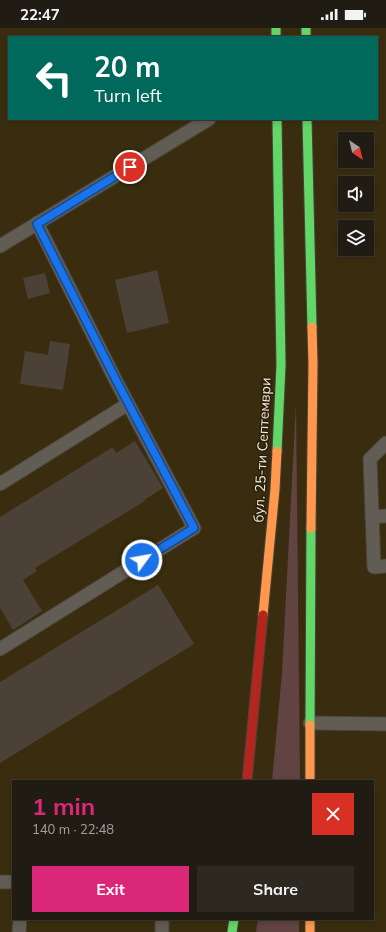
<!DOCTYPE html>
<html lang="en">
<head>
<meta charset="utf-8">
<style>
	:root { --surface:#211c13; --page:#2d2921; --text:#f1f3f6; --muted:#a2a1a0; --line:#3e3a33; --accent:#db2777 }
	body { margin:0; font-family:Mulish,sans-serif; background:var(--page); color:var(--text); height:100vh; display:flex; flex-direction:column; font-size:15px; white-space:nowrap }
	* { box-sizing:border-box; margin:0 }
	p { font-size:13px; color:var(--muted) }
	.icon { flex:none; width:22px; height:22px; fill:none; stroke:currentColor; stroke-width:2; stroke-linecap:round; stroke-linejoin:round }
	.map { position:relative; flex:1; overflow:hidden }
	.details { position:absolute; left:12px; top:752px; width:362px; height:140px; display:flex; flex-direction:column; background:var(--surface); border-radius:0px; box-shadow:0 2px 6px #0003,0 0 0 1px var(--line) }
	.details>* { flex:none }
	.banner { position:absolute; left:8px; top:8px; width:370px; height:84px; border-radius:0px; box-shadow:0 2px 6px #0003,0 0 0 1px var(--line); background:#00695c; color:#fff; overflow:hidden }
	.needle { width:26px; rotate:145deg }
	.buttons { position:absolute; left:338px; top:104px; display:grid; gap:8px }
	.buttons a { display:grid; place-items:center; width:36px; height:36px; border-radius:0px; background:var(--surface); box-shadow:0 2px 6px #0003,0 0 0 1px var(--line); font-size:20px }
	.pin { position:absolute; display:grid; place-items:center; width:34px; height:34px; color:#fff; margin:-17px; border:2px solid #fff; border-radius:50%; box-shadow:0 1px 4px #0007 }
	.me { position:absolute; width:44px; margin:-22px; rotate:58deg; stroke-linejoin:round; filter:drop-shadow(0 0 3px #0008) }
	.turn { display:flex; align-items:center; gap:14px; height:84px; padding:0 20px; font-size:18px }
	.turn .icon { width:52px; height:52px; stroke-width:2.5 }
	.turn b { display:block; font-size:28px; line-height:34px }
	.round { display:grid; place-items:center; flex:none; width:42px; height:42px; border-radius:0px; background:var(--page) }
	.summary { display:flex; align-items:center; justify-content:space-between; height:68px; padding:0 20px }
	h1 { font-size:24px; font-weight:700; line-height:30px; color:var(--accent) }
	.action { display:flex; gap:8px; margin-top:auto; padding:8px 20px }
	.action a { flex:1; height:46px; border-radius:0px; background:var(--accent); color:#fff; font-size:16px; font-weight:700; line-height:46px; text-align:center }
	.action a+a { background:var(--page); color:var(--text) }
	.status { display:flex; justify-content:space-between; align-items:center; height:28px; padding:0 20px; background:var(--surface); direction:ltr }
	.status svg { height:11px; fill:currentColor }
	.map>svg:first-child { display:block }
</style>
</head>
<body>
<div class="status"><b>22:47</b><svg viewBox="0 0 49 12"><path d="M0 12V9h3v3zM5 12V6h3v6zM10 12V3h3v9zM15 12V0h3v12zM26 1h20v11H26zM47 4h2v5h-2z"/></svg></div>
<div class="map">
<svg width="386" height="904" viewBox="0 0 386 904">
	<rect width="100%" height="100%" fill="#2c2619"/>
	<path fill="#3a2d0f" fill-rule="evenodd" d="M 0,0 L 386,0 L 386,904 L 0,904 ZM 9,9 L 377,9 L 377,91 L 9,91 ZM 345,111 L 367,111 L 367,133 L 345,133 ZM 345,155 L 367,155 L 367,177 L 345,177 ZM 345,199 L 367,199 L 367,221 L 345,221 ZM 13,753 L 373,753 L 373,891 L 13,891 Z"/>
	<path fill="#614342" d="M 296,376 L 300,753 L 272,753 L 282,645 Z
		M 258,891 L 299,891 L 299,904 L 256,904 Z"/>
	<path fill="#4c4137" d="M 157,242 L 169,295 L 127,305 L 115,252 Z
		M 45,245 L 50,265 L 28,271 L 23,250 Z
		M 50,313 L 70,316 L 63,362 L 20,356 L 25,323 L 48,327 Z
		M 135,413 L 163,460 L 144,472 L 145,473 L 35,540 L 37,543 L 23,552 L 42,583 L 13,602 L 0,580 L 0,489 L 113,419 L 116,425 Z
		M 158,557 L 194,616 L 0,735 L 0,654 Z"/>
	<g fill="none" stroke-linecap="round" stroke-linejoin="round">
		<defs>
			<path id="lane" d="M 0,218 L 209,91
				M 386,415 L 370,431 L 374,539 L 386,538
				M 0,456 L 128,376
				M 372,489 L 386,488
				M 0,621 L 194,500 L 116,353 L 37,195
				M 310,695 L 386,696
				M 0,854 L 13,854
				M 19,904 L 20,891
				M 162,904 L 162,891"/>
			<path id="fast" d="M 276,0 L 276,9
				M 306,0 L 306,9
				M 307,91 L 312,299
				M 277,423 L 281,337 L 277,91
				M 310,697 L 311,500
				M 232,904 L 234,891"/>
			<path id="slow" d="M 311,500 L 313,336 L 312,299
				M 263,587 L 275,461 L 277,423
				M 310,753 L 310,697
				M 310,891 L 310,904"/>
			<path id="jam" d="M 247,753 L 263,587"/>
		</defs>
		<use href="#lane" stroke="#494339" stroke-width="15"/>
		<use href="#fast" stroke="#494339" stroke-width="11"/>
		<use href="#slow" stroke="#494339" stroke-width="11"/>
		<use href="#jam" stroke="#494339" stroke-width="11"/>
		<use href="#lane" stroke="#625d54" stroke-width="13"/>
		<use href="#fast" stroke="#63d668" stroke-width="9"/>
		<use href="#slow" stroke="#ff974d" stroke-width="9"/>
		<use href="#jam" stroke="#b3261e" stroke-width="9"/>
	</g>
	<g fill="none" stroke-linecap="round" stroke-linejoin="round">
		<defs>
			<path id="route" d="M 130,139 L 37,196 L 116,352 L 194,500 L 142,532"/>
		</defs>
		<use href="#route" stroke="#114b97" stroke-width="10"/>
		<use href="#route" stroke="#1a73e8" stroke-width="7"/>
	</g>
	<g text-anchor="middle" stroke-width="3" stroke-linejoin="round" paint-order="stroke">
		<g font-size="14" fill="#f3ebdd" stroke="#2a1f07">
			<text transform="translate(262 422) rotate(-87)" y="5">бул. 25-ти Септември</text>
		</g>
	</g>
</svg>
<div class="buttons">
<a><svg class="needle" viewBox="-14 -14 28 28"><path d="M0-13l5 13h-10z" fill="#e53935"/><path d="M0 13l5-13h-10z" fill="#a2a1a0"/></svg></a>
<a><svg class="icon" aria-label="sound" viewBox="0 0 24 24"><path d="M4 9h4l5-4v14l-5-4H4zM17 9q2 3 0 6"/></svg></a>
<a><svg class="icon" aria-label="layers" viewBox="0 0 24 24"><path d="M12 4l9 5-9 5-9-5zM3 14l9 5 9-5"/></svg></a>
</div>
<div class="pin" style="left:130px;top:139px;background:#d93025"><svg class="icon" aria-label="arrive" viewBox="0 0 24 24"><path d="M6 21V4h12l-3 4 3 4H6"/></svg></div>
<svg class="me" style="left:142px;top:532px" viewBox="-20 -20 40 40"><circle r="17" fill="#1a73e8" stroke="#fff" stroke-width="3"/><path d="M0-11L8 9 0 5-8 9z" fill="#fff"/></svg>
<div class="banner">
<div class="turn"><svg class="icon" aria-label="left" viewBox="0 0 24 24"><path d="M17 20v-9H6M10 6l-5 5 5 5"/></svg><div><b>20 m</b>Turn left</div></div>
</div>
<section class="details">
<div class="summary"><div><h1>1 min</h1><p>140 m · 22:48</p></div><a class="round" style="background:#d93025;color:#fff"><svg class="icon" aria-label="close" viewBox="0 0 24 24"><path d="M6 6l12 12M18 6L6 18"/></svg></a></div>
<div class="action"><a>Exit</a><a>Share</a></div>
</section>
</div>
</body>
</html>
